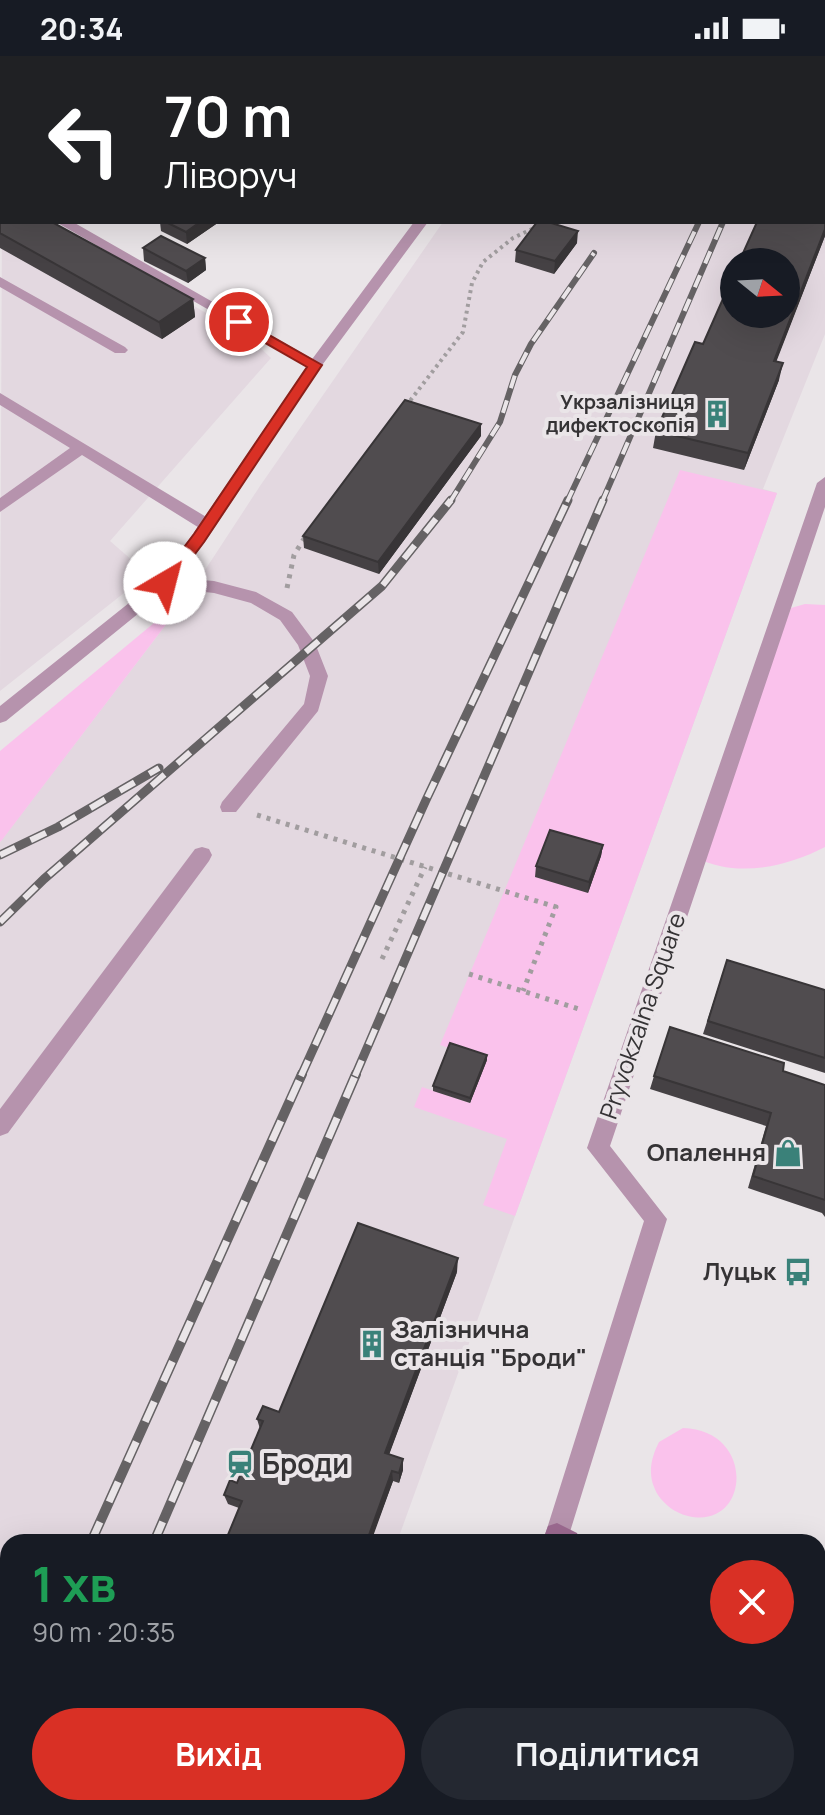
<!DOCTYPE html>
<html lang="uk">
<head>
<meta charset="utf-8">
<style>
	:root { --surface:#171b24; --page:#242831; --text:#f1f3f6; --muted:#9ea1a6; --accent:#d93025 }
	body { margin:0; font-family:Manrope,sans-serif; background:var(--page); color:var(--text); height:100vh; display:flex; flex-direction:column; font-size:30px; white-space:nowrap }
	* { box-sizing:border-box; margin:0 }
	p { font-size:26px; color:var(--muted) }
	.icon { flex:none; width:44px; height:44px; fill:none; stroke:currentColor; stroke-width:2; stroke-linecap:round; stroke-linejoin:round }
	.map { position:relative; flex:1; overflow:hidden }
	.sheet { position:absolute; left:0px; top:1478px; width:826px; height:282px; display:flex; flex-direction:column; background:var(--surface); border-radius:24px 24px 0 0; box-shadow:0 8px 32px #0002 }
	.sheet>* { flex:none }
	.top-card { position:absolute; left:0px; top:0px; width:826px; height:168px; box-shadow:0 8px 32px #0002; background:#202124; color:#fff; overflow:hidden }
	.needle { width:52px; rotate:108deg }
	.fabs { position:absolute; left:720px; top:192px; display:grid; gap:16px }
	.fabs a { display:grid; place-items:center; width:80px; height:80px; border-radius:50%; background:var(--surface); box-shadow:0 8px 32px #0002; font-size:40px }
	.pin { position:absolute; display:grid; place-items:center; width:68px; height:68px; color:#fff; margin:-34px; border:4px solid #fff; border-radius:50%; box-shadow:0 2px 8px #0007 }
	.me { position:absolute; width:88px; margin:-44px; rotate:37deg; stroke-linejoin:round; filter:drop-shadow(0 0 6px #0008) }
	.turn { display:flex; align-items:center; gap:28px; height:168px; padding:0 32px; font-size:36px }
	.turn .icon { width:104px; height:104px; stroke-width:2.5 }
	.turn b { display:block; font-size:56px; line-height:68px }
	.round { display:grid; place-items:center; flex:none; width:84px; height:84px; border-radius:42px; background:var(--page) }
	.overview { display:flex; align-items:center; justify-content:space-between; height:136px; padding:0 32px }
	h1 { font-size:48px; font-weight:700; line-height:60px; color:#1e9e55 }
	.primary-button { display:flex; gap:16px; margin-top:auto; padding:16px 32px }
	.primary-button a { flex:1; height:92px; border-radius:48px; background:var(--accent); color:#fff; font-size:32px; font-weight:700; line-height:92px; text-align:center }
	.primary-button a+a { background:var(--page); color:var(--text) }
	.status { display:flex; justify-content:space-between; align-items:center; height:56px; padding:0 40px; background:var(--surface); direction:ltr }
	.status svg { height:22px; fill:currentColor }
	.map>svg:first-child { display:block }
</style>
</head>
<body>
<div class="status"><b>20:34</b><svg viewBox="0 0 49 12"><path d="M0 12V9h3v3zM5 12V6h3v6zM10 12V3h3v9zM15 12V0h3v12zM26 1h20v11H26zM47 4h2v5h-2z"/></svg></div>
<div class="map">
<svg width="825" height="1759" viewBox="0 0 825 1759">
	<rect width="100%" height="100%" fill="#eae5e8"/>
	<path fill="#e3d8e0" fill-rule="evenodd" d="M 541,0 L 825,0 L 825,278 L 763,433 L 777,437 L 397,1486 L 8,1486 L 8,1752 L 300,1752 L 298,1759 L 0,1759 L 0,786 L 190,537 L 260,430 L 443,166 L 824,166 L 824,2 ZM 734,206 L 786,206 L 786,258 L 734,258 Z
		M 2,155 L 2,166 L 49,166 L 251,283 L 271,302 L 110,485 L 148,518 L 0,635 Z"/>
	<path fill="#fac2ec" d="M 680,414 L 777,437 L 515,1160 L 483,1149 L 507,1083 L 414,1051 L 422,1031 L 470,1047 L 486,1004 L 440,989 Z
		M 190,537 L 2,784 L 0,786 L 0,695 Z
		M 805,548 L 825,549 L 825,791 C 787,811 736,822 697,802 L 791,552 Z
		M 683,1372 C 757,1374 750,1475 688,1460 C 675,1457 665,1449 658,1439 C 647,1421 650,1404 659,1386 Z"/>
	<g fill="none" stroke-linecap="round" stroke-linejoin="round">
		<path stroke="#a19d9f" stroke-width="4" stroke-dasharray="3 4" stroke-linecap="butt" d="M 406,350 L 463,276 L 472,227 L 483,206 L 513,182 L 547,166"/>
		<path stroke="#a19d9f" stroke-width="5" stroke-dasharray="4 6" stroke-linecap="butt" d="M 287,532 L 294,499 L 307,478
			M 257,759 L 556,851 L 523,935
			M 382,903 L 425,811
			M 469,918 L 582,954"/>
		<path fill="#b693ad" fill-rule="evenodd" d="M 56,166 L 73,166 L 323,309 L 320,312 L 310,312 Z
			M 0,221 L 125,291 L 128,294 L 125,297 L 115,297 L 0,231 Z
			M 0,337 L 213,465 L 215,469 L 213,473 L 201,473 L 82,399 L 0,456 L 0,442 L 70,392 L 0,349 Z
			M 165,521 L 214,525 L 256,536 L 292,556 L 315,587 L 328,620 L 318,655 L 236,756 L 222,756 L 220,751 L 222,746 L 304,648 L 310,620 L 298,589 L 280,564 L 251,547 L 214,537 L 159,531 L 156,527 Z
			M 202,791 L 209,793 L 212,799 L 209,805 L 8,1077 L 0,1080 L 0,1053 L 195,793 Z"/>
		<path fill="#b693ad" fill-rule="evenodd" d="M 414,166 L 428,166 L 320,312 L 205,486 L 171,531 L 6,665 L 0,667 L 0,650 L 159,523 L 193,478 L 310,306 Z
			M 825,421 L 825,451 L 610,1090 L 667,1163 L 569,1479 L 567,1486 L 547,1486 L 545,1479 L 644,1165 L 587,1092 L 817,427 Z"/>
		<path fill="#9c6a90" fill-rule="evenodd" d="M 557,1467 L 577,1477 L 581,1486 L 542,1486 L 548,1470 Z
			M 818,1636 L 825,1639 L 825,1666 L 818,1663 Z
			M 459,1752 L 487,1752 L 485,1759 L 457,1759 Z"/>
		<defs>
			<path id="rail-far2" d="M 450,446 L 500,366 L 515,319 L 531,288 L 594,197
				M 567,446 L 699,166
				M 602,446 L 723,166"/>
			<path id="rail-far1" d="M 0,799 L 58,771 L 159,712
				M 0,866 L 44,823 L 382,530 L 451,444
				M 301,1020 L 426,744 L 568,444
				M 355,1020 L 603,444"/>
			<path id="rail" d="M 91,1486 L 302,1018
				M 154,1486 L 356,1018
				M 0,1684 L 8,1667
				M 36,1759 L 39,1752"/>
		</defs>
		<use href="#rail-far2" stroke="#656264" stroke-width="6"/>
		<use href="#rail-far1" stroke="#656264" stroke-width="9"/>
		<use href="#rail" stroke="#656264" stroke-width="10"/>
		<use href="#rail-far2" stroke="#eae5e8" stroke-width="4" stroke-dasharray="13" stroke-linecap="butt"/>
		<use href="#rail-far1" stroke="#eae5e8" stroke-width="6" stroke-dasharray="17" stroke-linecap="butt"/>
		<use href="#rail" stroke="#eae5e8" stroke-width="7" stroke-dasharray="22" stroke-linecap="butt"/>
	</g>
	<path fill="#454144" d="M 825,11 L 825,180 L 776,305 L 779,324 L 744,414 L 653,392 L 656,375 L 703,288 Z
		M 0,159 L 193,243 L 195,261 L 162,283 L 0,192 Z
		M 160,166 L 219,166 L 187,188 L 161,175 Z
		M 577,187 L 554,218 L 515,206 L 516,194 Z
		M 143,192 L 205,202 L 206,214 L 188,227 L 144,205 Z
		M 481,380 L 379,518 L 304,492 L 303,480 Z
		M 603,789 L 601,800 L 588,837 L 535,821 L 536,810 Z
		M 727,904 L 825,934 L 825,1017 L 703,978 Z
		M 487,1004 L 470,1047 L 433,1035 L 433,1030 Z
		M 783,1015 L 825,1029 L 825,1161 L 822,1157 L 748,1132 L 766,1070 L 650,1033 L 654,1020 Z
		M 457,1216 L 389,1398 L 403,1414 L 399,1427 L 393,1425 L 372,1481 L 374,1482 L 375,1486 L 225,1486 L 239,1452 L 228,1448 L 224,1439 L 237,1427 L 260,1373 L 257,1363 L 279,1356 Z"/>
	<path fill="#383537" d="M 200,166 L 219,166 L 187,188 L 186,176 Z
		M 825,173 L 825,180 L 770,322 L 774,305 Z
		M 578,175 L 577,187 L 554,218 L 555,205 Z
		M 205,202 L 206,214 L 188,227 L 186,215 Z
		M 193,243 L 195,261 L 162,283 L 159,266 Z
		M 783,307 L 779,324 L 744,414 L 748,397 Z
		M 481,368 L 481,380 L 379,518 L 378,506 Z
		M 603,789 L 601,800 L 588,837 L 589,826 Z
		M 487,999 L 487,1004 L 470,1047 L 470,1042 Z
		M 458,1202 L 457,1216 L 386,1407 L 385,1397 Z
		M 403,1403 L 403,1414 L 399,1427 L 399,1417 Z
		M 392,1415 L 393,1425 L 371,1486 L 369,1479 Z"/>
	<path fill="#504c4f" stroke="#383537" stroke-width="2" d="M 450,0 L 494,0 L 493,2 L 449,2 Z
		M 676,0 L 707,0 L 717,2 L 675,2 Z
		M 825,11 L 825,173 L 774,305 L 783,307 L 748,397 L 656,375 L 695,286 L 703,288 L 734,218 L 734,258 L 786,258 L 786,206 L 739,206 L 757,166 L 824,166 Z
		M 0,159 L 2,160 L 2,166 L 52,166 L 193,243 L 159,266 L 0,177 Z
		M 166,166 L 200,166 L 186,176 Z
		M 537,166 L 548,166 L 578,175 L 555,205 L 516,194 Z
		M 161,180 L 205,202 L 186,215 L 143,192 Z
		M 405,344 L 481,368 L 378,506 L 303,480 Z
		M 550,774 L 603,789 L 589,826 L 536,810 Z
		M 727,904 L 825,934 L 825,1002 L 708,965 Z
		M 670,971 L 784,1007 L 783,1015 L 825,1029 L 825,1144 L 753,1120 L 771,1057 L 654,1020 Z
		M 450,987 L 487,999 L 470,1042 L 433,1030 Z
		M 358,1167 L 458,1202 L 385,1397 L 403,1403 L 399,1417 L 392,1415 L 369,1479 L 374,1482 L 373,1486 L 225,1486 L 242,1445 L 224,1439 L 230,1424 L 237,1427 L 263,1365 L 257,1363 L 263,1350 L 279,1356 Z
		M 677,1752 L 740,1752 L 737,1759 L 674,1759 Z
		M 742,1752 L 756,1752 L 767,1759 L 739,1759 Z"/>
	<path fill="#d93025" stroke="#8d1f18" stroke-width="2" d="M 239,262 L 322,309 L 204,486 L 170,531 L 165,533 L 157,527 L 160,523 L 194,478 L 307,311 L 234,269 L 232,266 Z"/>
	<defs>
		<symbol id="building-bare" viewBox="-9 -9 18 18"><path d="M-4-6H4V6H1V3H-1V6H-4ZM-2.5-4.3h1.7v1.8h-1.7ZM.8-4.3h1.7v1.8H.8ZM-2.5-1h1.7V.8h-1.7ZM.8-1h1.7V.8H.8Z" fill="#3a8179" stroke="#eae5e8" stroke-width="2.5" paint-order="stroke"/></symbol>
		<symbol id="shop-bare" viewBox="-9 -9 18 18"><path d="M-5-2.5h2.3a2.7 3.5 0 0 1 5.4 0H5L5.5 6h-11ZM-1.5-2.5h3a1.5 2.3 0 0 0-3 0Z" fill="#3a8179" stroke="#eae5e8" stroke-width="2.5" paint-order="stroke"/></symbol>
		<symbol id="bus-bare" viewBox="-9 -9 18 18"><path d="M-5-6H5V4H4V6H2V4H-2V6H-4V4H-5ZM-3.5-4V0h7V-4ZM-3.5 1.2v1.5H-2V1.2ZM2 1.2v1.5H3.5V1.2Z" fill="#3a8179" stroke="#eae5e8" stroke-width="2.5" paint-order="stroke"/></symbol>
		<symbol id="station-bare" viewBox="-9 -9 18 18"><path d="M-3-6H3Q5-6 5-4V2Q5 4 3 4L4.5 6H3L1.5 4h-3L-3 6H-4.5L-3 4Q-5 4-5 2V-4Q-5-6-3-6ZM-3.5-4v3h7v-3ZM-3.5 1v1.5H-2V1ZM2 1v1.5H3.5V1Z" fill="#3a8179" stroke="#eae5e8" stroke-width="2.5" paint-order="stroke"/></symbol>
	</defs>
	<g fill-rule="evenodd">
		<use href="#building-bare" x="697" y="338" width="40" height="40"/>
		<use href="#shop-bare" x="768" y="1077" width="40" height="40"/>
		<use href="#bus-bare" x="778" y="1196" width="40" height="40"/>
		<use href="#building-bare" x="352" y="1268" width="40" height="40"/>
		<use href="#station-bare" x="220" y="1388" width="40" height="40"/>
	</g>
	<g text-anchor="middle" stroke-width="8" stroke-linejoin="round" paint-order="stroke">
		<g font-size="20" font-weight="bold" fill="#353335" stroke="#eae5e8" text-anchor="end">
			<text x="695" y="353">Укрзалізниця<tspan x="695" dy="23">дифектоскопія</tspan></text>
		</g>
		<g font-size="24" fill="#353335" stroke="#eae5e8">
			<text transform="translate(643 960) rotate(-71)" y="8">Pryvokzalna Square</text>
		</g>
		<g font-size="24" font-weight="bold" fill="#353335" stroke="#eae5e8" text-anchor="end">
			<text x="766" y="1105">Опалення</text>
			<text x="776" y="1224">Луцьк</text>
			<text x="394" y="1282" text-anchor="start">Залізнична<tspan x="394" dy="28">станція "Броди"</tspan></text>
		</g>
		<g font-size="28" font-weight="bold" fill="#353335" stroke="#eae5e8" text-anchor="start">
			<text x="262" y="1418">Броди</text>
		</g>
	</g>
</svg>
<div class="fabs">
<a><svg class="needle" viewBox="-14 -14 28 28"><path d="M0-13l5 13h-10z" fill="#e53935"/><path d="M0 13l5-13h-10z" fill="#9ea1a6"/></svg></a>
</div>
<div class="pin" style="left:239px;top:266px;background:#d93025"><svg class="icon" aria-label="arrive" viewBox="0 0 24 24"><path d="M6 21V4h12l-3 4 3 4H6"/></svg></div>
<svg class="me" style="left:165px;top:527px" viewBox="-20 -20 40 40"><circle r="19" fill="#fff"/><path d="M0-13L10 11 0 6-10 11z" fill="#d93025"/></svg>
<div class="top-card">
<div class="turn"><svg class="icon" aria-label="left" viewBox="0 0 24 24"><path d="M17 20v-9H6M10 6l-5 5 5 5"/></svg><div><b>70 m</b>Ліворуч</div></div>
</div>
<section class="sheet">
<div class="overview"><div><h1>1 хв</h1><p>90 m · 20:35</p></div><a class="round" style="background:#d93025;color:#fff"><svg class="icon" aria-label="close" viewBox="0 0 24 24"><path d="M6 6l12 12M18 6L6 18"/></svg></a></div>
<div class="primary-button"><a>Вихід</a><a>Поділитися</a></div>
</section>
</div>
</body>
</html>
